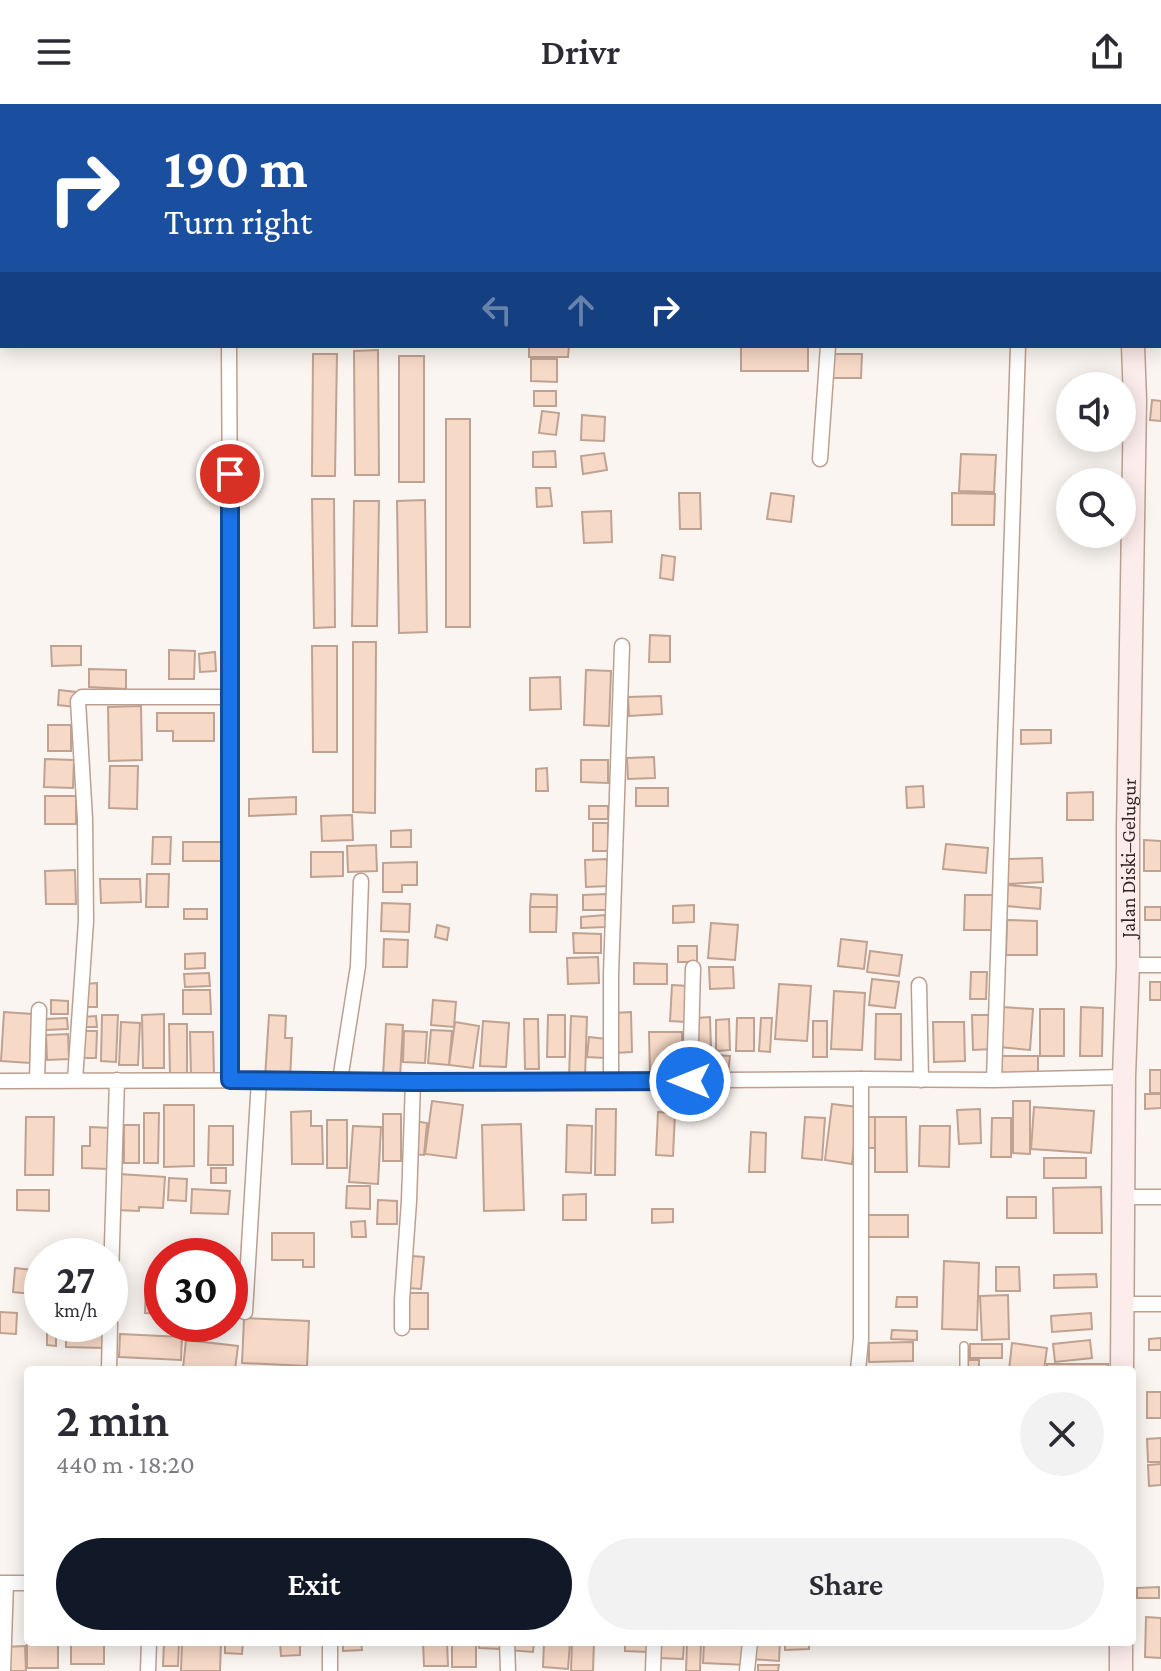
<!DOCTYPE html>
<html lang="en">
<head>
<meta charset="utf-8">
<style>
	:root { --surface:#fff; --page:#f2f2f3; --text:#2b2b33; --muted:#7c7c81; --accent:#111827 }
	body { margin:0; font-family:"Crimson Pro",serif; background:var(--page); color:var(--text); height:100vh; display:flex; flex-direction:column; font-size:30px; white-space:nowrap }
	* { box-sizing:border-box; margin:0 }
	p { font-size:26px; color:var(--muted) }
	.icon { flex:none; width:44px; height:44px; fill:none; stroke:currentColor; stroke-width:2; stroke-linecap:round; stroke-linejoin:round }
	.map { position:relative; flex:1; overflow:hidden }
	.side { position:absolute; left:24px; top:1262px; width:1112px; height:280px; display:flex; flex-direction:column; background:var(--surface); border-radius:8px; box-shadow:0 4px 20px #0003 }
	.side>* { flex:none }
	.hud { position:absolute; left:0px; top:0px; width:1162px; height:244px; box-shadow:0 4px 20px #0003; background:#1a4fa0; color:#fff; overflow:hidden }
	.fabs { position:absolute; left:1056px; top:268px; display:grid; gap:16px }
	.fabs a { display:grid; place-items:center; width:80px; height:80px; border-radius:50%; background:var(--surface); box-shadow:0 4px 20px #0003; font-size:40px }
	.speed { position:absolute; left:24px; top:1134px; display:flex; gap:16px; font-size:40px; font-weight:700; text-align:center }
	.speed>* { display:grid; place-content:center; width:104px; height:104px; border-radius:50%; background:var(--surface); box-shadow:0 4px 20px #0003; line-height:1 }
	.speed small { font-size:20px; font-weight:400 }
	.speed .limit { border:12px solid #d22; background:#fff; color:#111 }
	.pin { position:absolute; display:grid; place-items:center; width:68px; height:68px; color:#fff; margin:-34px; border:4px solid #fff; border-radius:50%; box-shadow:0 2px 8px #0007 }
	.me { position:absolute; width:88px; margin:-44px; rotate:270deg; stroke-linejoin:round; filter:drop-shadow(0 0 6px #0008) }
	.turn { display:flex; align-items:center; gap:28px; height:168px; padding:0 32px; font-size:36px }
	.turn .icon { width:104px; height:104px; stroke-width:2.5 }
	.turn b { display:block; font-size:56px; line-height:68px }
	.lanes { display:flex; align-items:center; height:76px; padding:0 32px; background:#0003; justify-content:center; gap:40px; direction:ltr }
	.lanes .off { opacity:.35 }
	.round { display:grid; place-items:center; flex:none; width:84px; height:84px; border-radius:42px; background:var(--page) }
	.head { display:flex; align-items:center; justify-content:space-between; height:136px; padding:0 32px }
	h1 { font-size:48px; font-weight:600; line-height:60px }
	.button { display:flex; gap:16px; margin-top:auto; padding:16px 32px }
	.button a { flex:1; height:92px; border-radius:48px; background:var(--accent); color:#fff; font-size:32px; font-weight:600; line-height:92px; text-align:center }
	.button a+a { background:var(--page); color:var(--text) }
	header { display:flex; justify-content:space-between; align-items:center; height:104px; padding:0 32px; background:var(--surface); font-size:36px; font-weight:600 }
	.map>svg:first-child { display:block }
</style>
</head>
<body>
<header><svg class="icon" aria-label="menu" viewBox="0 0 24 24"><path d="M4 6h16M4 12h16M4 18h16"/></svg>Drivr<svg class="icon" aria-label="share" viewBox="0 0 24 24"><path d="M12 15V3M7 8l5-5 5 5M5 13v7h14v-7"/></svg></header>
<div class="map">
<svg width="1161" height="1567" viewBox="0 0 1161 1567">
	<rect width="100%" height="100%" fill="#fbf5f1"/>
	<path fill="#f7d9c7" stroke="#bfa291" stroke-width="2" d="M 529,242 L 569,242 L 568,253 L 529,253 Z
		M 741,242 L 808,243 L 808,267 L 741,267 Z
		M 378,246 L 379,371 L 355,371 L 354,247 Z
		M 313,250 L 337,250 L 335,372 L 312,372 Z
		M 832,250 L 862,250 L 861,274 L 832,274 Z
		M 399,252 L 424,252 L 424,378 L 399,378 Z
		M 531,255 L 557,255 L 557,278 L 531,277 Z
		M 534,287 L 556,287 L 556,302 L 534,302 Z
		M 1152,296 L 1161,297 L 1161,317 L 1150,316 Z
		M 542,307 L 559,309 L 556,331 L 539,329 Z
		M 582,311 L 605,313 L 604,337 L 581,336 Z
		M 446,315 L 470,315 L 470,523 L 446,523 Z
		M 555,347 L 556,363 L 533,363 L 533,348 Z
		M 604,349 L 607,366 L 583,370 L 581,352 Z
		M 961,350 L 996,351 L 994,388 L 959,387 Z
		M 536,384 L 550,384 L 552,402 L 537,403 Z
		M 679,389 L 700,389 L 701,425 L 680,425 Z
		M 771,389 L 794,392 L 791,418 L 767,415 Z
		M 952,389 L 995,390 L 994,421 L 952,421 Z
		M 312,395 L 334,395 L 335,523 L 314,524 Z
		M 425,396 L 427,528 L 399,529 L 397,397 Z
		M 354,397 L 379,397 L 377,522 L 352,522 Z
		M 611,407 L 612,438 L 584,439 L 582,408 Z
		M 662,451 L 675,453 L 673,476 L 660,474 Z
		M 650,531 L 670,532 L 670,558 L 649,558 Z
		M 353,538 L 376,538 L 375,709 L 353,708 Z
		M 51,542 L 81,542 L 81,561 L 52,562 Z
		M 312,542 L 337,542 L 337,648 L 313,648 Z
		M 169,546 L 195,547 L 194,575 L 169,575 Z
		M 215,548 L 216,567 L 200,568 L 199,550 Z
		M 89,565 L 126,566 L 126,585 L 89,583 Z
		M 586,566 L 611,567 L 609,622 L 584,621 Z
		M 560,573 L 561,605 L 530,606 L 530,574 Z
		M 59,586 L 76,588 L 75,603 L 58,601 Z
		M 661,592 L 662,610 L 629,612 L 628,593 Z
		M 141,602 L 142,656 L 109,657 L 108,603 Z
		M 157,609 L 214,609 L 214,637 L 173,637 L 173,627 L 157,627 Z
		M 48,621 L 71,621 L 71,647 L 48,647 Z
		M 1021,626 L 1051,626 L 1051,639 L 1021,640 Z
		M 654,653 L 655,674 L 628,675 L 627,654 Z
		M 45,655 L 74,656 L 73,684 L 44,683 Z
		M 581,656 L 608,656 L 608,679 L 581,678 Z
		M 110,662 L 138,662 L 137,705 L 109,704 Z
		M 547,664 L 548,687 L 536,687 L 536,665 Z
		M 923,682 L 924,703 L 907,704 L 906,683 Z
		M 636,684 L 668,684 L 668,702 L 636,702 Z
		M 1093,688 L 1093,716 L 1067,716 L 1067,689 Z
		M 45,692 L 76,692 L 76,720 L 45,720 Z
		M 296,693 L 296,710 L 249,712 L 249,695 Z
		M 589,702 L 608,702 L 608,715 L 589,715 Z
		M 352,711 L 353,736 L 322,737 L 321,712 Z
		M 593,719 L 608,719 L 608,747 L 593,747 Z
		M 411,726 L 411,743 L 391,743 L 391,727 Z
		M 153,733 L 171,733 L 170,760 L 152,760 Z
		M 1144,736 L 1161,737 L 1161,767 L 1144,767 Z
		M 183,738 L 221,738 L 222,757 L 183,757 Z
		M 946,740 L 988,744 L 986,769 L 943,765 Z
		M 376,741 L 377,767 L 348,768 L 347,742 Z
		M 311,748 L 343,748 L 343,772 L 311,773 Z
		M 1042,754 L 1043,778 L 1007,780 L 1006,755 Z
		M 607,755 L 608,782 L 586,783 L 585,756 Z
		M 417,758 L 417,781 L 402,781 L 402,788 L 383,788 L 383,759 Z
		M 75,766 L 76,800 L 46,800 L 45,767 Z
		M 147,770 L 169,770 L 168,803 L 146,803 Z
		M 100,775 L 140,775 L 141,798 L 101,799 Z
		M 1008,781 L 1041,784 L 1040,805 L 1006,802 Z
		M 531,790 L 557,791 L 557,803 L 530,803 Z
		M 606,790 L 606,806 L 583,806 L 583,791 Z
		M 965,791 L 994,791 L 993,826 L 964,826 Z
		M 382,799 L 410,800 L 409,828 L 381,827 Z
		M 694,801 L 694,818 L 673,819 L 673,802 Z
		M 530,803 L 557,803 L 556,828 L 530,828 Z
		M 1145,803 L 1161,803 L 1161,816 L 1145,816 Z
		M 184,805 L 207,805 L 207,815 L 184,815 Z
		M 605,811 L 606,823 L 581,824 L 581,813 Z
		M 1007,816 L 1037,817 L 1037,851 L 1006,851 Z
		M 711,819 L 738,821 L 735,856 L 708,854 Z
		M 437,821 L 449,824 L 447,836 L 435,833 Z
		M 573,829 L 601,830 L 601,849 L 574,849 Z
		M 384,835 L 408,836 L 407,863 L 383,863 Z
		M 841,835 L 867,838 L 864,865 L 838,862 Z
		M 678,842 L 697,842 L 697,858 L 678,858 Z
		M 870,847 L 902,851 L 899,872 L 867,868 Z
		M 205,849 L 205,864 L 185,865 L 185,850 Z
		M 598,853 L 599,879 L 568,880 L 567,854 Z
		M 634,859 L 667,860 L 667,880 L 634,880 Z
		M 709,863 L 733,863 L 734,884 L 710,885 Z
		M 971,868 L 987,868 L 986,895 L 970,895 Z
		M 209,869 L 210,882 L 185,883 L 184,870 Z
		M 872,875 L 899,878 L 895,904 L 869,901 Z
		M 1150,878 L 1161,878 L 1161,896 L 1150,896 Z
		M 97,879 L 97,903 L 85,903 L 85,880 Z
		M 779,880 L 811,882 L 807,937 L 775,935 Z
		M 672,881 L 688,882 L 686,918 L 670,917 Z
		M 183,886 L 210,886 L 211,910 L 183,910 Z
		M 834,887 L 865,889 L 862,946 L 831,945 Z
		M 51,896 L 68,897 L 68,910 L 51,910 Z
		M 433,896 L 456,898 L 454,923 L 431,921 Z
		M 1002,903 L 1033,905 L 1030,946 L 999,943 Z
		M 1081,903 L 1103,904 L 1102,952 L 1080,952 Z
		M 1040,905 L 1064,905 L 1064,952 L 1040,952 Z
		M 4,908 L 32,910 L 30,959 L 1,957 Z
		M 631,908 L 632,948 L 615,949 L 614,909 Z
		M 164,910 L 164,964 L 143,964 L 142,911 Z
		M 876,910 L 901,910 L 901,956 L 875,955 Z
		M 102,911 L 118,911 L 116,958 L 101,957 Z
		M 269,911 L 286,912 L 285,934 L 292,934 L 290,975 L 265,974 Z
		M 548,911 L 565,911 L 565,953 L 547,953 Z
		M 972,911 L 991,911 L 992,945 L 973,946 Z
		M 96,912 L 97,923 L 82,923 L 82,913 Z
		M 571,912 L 587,913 L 585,974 L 569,974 Z
		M 710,913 L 711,946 L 697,946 L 696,914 Z
		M 67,914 L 68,925 L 46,926 L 45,915 Z
		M 737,914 L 754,914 L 754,947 L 736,947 Z
		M 761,914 L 772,914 L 770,948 L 759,947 Z
		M 524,915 L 538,915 L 539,965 L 525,965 Z
		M 729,915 L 730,946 L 716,947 L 716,916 Z
		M 483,917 L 509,919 L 506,963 L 480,962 Z
		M 813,917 L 827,917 L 827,953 L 813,953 Z
		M 121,918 L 140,919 L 138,961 L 119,961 Z
		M 455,918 L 479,922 L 473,964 L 449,961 Z
		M 933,918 L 964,918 L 965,957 L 934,958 Z
		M 169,920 L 187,920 L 187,973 L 170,973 Z
		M 386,920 L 403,921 L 400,973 L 383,972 Z
		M 431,926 L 452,927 L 449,961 L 428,959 Z
		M 81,927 L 97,927 L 96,954 L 80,954 Z
		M 404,927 L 427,928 L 425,959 L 403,958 Z
		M 190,928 L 213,928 L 214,972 L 191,972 Z
		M 649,928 L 682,928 L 683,970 L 650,971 Z
		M 68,930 L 69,955 L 47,956 L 46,931 Z
		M 589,933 L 606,935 L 605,954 L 587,953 Z
		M 716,951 L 730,952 L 728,971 L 715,970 Z
		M 997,952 L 1038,952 L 1038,969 L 998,969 Z
		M 1150,966 L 1161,966 L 1161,989 L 1150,989 Z
		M 1145,990 L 1161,990 L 1161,1004 L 1145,1005 Z
		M 432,997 L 463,1001 L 456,1054 L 425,1050 Z
		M 1013,997 L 1030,997 L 1030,1050 L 1013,1049 Z
		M 832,1000 L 858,1003 L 852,1060 L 825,1056 Z
		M 164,1001 L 194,1001 L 194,1062 L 164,1063 Z
		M 1034,1003 L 1094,1007 L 1091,1049 L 1031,1045 Z
		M 596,1005 L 616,1005 L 615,1071 L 595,1071 Z
		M 980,1005 L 981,1039 L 959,1040 L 957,1006 Z
		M 311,1007 L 311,1022 L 322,1022 L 323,1060 L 292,1060 L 291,1008 Z
		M 658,1008 L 675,1009 L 673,1052 L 656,1051 Z
		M 144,1009 L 159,1009 L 158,1059 L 144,1059 Z
		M 383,1010 L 401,1010 L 401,1057 L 383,1057 Z
		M 26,1013 L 54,1013 L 53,1071 L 25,1071 Z
		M 805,1013 L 825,1014 L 822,1056 L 802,1054 Z
		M 863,1013 L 875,1013 L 875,1044 L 863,1044 Z
		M 875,1013 L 906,1013 L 907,1068 L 875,1068 Z
		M 992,1014 L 1011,1014 L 1011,1053 L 991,1053 Z
		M 327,1016 L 347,1016 L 347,1064 L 327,1064 Z
		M 414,1017 L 427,1019 L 424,1051 L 411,1050 Z
		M 521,1020 L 524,1106 L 484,1107 L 482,1021 Z
		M 124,1021 L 139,1021 L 139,1059 L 124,1059 Z
		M 567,1021 L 592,1022 L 591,1069 L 566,1068 Z
		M 209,1022 L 233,1022 L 233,1061 L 208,1061 Z
		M 353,1022 L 381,1023 L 378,1080 L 349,1078 Z
		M 920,1022 L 950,1022 L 949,1063 L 919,1062 Z
		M 90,1023 L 111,1024 L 110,1065 L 82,1064 L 82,1042 L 90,1042 Z
		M 751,1028 L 766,1029 L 765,1068 L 749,1068 Z
		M 1044,1054 L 1086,1054 L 1086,1074 L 1044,1074 Z
		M 211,1064 L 226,1064 L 226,1079 L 211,1079 Z
		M 119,1070 L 165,1073 L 163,1104 L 139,1103 L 139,1107 L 117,1106 Z
		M 169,1074 L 187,1075 L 186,1097 L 168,1096 Z
		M 347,1082 L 370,1082 L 370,1105 L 346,1104 Z
		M 1101,1083 L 1102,1129 L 1054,1129 L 1053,1084 Z
		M 192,1085 L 230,1087 L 228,1110 L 191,1109 Z
		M 17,1086 L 49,1086 L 49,1107 L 17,1106 Z
		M 586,1090 L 586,1116 L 563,1116 L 563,1091 Z
		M 1007,1093 L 1036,1093 L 1036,1114 L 1007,1114 Z
		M 378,1096 L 397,1097 L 397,1120 L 377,1120 Z
		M 652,1105 L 673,1105 L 673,1118 L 652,1119 Z
		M 865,1111 L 908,1111 L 908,1133 L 865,1133 Z
		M 365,1117 L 366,1133 L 352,1133 L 351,1118 Z
		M 272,1129 L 314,1129 L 314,1163 L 303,1163 L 303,1156 L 272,1156 Z
		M 412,1152 L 424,1153 L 421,1185 L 409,1184 Z
		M 944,1157 L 979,1159 L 977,1226 L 942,1225 Z
		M 996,1163 L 1019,1163 L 1020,1187 L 996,1187 Z
		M 15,1164 L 42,1167 L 42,1191 L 13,1188 Z
		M 1096,1170 L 1097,1183 L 1054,1184 L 1054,1171 Z
		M 146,1180 L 162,1181 L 162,1210 L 145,1209 Z
		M 404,1189 L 428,1189 L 428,1225 L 404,1225 Z
		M 1008,1191 L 1009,1235 L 982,1236 L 980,1192 Z
		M 897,1193 L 917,1193 L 917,1203 L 896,1203 Z
		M 0,1208 L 17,1209 L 16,1230 L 0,1229 Z
		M 1091,1209 L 1092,1225 L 1052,1228 L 1051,1212 Z
		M 244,1214 L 309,1217 L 307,1262 L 242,1259 Z
		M 47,1220 L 56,1220 L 56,1242 L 47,1241 Z
		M 66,1220 L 105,1220 L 104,1244 L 66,1243 Z
		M 892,1226 L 917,1227 L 917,1236 L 891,1235 Z
		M 120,1230 L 182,1233 L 181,1256 L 119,1253 Z
		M 1161,1234 L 1161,1246 L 1149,1246 L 1149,1235 Z
		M 186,1236 L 238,1242 L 235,1266 L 202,1266 L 183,1264 Z
		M 1090,1236 L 1092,1254 L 1055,1258 L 1053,1240 Z
		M 913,1238 L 913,1257 L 869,1258 L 869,1239 Z
		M 1012,1239 L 1047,1244 L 1044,1266 L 1009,1266 Z
		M 970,1240 L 1002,1240 L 1002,1254 L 970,1254 Z
		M 967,1256 L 979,1256 L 979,1266 L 966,1266 Z
		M 1047,1260 L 1108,1260 L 1108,1266 L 1047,1266 Z
		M 1147,1288 L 1161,1288 L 1161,1314 L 1147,1314 Z
		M 1161,1334 L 1161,1358 L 1148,1358 L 1147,1335 Z
		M 1161,1360 L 1161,1381 L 1149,1382 L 1148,1361 Z
		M 1159,1483 L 1159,1494 L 1137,1494 L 1137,1484 Z
		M 27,1506 L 28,1538 L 58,1538 L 58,1564 L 27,1564 Z
		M 1146,1513 L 1161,1514 L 1161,1554 L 1145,1553 Z
		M 71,1538 L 104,1538 L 104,1560 L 71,1560 Z
		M 164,1538 L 179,1538 L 178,1562 L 163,1562 Z
		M 182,1538 L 221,1538 L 220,1567 L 181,1567 Z
		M 225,1538 L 243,1538 L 242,1550 L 225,1549 Z
		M 280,1538 L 300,1538 L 300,1551 L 281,1552 Z
		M 343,1538 L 361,1538 L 362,1546 L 343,1547 Z
		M 423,1538 L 447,1538 L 448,1562 L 424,1562 Z
		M 452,1538 L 476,1538 L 476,1563 L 452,1563 Z
		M 479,1538 L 500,1538 L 500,1545 L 479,1544 Z
		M 509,1538 L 534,1538 L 533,1548 L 508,1546 Z
		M 544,1538 L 570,1538 L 568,1565 L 543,1563 Z
		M 572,1538 L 594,1538 L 593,1567 L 571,1567 Z
		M 625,1538 L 649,1538 L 648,1548 L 625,1547 Z
		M 657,1538 L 684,1538 L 683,1555 L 657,1554 Z
		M 687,1538 L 701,1538 L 700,1567 L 686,1567 Z
		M 704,1538 L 748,1538 L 747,1561 L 703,1559 Z
		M 753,1538 L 780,1538 L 779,1557 L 752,1555 Z
		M 785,1538 L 809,1538 L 809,1545 L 785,1546 Z
		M 25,1542 L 26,1567 L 6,1567 L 5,1543 Z
		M 758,1561 L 779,1561 L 778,1567 L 758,1567 Z"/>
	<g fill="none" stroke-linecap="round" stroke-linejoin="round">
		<defs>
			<path id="service" d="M 964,1242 L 964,1266"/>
			<path id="minor" d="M 1160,56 L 1161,56
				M 229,242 L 231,593 L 230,976
				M 820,355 L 828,242
				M 1128,861 L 1161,861
				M 919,881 L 921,976
				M 75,976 L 86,817 L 85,715 L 78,597 L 82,593 L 231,593
				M 340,976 L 358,862 L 361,777
				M 611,976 L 611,871 L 622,542
				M 994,976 L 1018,242
				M 0,977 L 340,976 L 413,978 L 861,975 L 994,976 L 1124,973
				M 37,977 L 39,906
				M 690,977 L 693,864
				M 1123,1093 L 1161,1093
				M 1123,1200 L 1161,1200
				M 110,1207 L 117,976
				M 245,1208 L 259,976
				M 402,1224 L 402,1196 L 409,1097 L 413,978
				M 109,1266 L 110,1220
				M 858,1266 L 861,1235 L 861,975
				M 0,1479 L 28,1479
				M 507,1538 L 508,1567
				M 3,1567 L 6,1479
				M 148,1567 L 149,1538
				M 330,1567 L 330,1538
				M 653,1567 L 654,1538
				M 747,1567 L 750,1538"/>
			<g id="secondary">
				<path d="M 1129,2 L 1129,0"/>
				<path id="s1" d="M 1122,1266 L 1124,973 L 1128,861 L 1128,725 L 1135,296 L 1133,242"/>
				<path d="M 1121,1538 L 1121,1567"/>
			</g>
		</defs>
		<use href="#service" stroke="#bca08f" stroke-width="10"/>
		<use href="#minor" stroke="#bca08f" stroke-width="17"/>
		<use href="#secondary" stroke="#bca08f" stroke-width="25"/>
		<use href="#service" stroke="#fff" stroke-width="7"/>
		<use href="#minor" stroke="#fff" stroke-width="14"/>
		<use href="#secondary" stroke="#fdecec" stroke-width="22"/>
	</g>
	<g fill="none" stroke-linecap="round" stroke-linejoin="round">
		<defs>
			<path id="route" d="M 230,370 L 230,976 L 413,978 L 690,977"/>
		</defs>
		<use href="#route" stroke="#114b97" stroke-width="20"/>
		<use href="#route" stroke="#1a73e8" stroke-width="14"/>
	</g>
	<g text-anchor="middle" stroke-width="8" stroke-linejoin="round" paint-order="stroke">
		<g font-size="20" fill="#31261f" stroke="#fff">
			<text dy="7" stroke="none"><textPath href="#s1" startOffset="512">Jalan Diski–Gelugur</textPath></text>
		</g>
	</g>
</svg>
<div class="fabs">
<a><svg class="icon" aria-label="sound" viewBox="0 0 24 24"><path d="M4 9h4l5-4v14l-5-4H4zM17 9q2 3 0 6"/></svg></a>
<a><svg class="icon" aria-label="search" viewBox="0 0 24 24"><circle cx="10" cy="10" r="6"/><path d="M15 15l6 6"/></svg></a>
</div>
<div class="speed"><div>27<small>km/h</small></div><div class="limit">30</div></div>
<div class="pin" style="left:230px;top:370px;background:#d93025"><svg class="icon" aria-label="arrive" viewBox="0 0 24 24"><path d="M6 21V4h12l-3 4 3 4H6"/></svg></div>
<svg class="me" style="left:690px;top:977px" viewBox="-20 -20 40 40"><circle r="17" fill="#1a73e8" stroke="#fff" stroke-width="3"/><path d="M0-11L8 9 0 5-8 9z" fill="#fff"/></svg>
<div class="hud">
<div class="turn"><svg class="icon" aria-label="right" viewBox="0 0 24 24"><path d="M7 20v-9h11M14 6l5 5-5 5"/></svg><div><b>190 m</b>Turn right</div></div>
<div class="lanes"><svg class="icon off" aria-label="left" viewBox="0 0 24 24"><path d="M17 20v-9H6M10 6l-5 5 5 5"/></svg><svg class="icon off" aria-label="ahead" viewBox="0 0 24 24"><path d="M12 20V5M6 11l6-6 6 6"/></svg><svg class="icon" aria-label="right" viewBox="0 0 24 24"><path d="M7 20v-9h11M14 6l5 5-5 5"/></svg></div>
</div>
<section class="side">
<div class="head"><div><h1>2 min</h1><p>440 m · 18:20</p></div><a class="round"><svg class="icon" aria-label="close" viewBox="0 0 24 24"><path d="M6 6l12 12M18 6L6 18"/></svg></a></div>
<div class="button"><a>Exit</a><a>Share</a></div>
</section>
</div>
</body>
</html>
